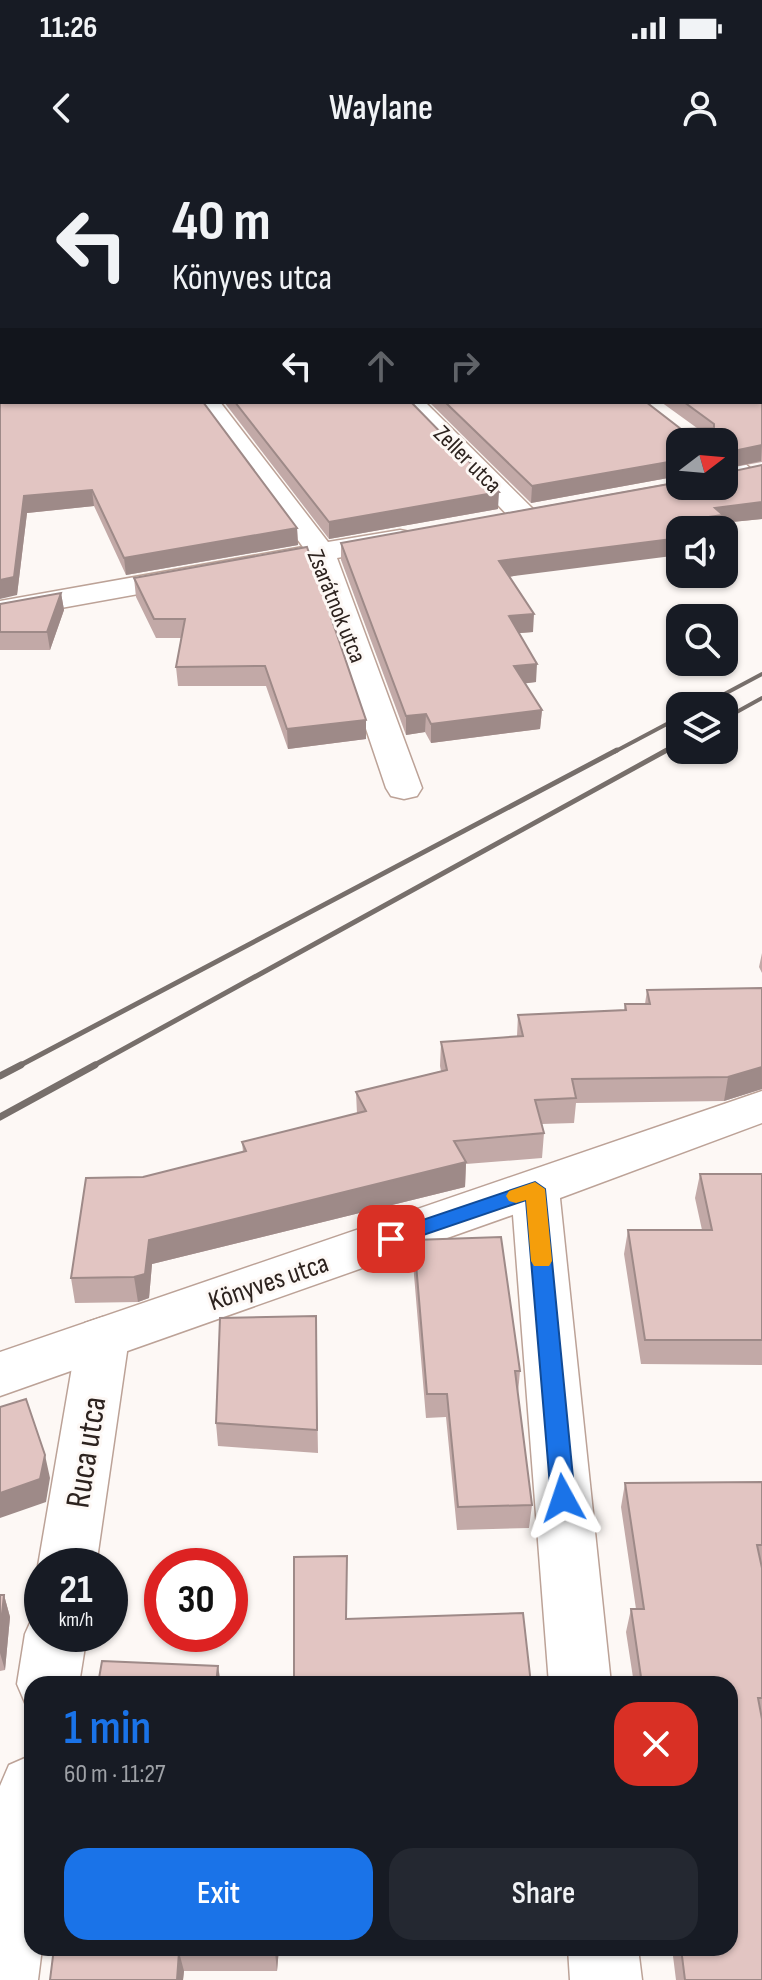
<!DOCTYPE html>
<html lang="en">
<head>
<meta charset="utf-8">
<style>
	:root { --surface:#171b24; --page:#242831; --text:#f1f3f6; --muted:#9ea1a6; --accent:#1a73e8 }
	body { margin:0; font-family:"Sofia Sans Condensed",sans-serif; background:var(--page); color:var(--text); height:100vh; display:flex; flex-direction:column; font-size:30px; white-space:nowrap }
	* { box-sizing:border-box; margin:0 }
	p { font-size:26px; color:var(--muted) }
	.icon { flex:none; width:44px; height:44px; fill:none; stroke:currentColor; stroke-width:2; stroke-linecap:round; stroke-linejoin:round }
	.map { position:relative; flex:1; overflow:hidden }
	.drawer { position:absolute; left:24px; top:1516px; width:714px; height:280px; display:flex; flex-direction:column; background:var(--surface); border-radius:24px; box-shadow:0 2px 6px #0004 }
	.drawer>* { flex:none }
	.guide { position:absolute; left:0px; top:0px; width:762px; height:244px; box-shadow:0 2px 6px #0004; background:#171b24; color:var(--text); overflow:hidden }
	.needle { width:52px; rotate:74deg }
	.controls { position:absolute; left:666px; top:268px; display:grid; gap:16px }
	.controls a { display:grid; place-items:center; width:72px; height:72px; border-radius:16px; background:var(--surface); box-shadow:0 2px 6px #0004; font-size:40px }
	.speed { position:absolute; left:24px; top:1388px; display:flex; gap:16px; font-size:40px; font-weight:700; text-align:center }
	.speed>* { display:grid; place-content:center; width:104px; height:104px; border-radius:50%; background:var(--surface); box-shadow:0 2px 6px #0004; line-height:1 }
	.speed small { font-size:20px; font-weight:400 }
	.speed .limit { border:12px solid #d22; background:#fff; color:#111 }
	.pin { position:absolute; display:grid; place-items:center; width:68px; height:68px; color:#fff; margin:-34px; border-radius:16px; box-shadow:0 4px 12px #0006 }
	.me { position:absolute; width:88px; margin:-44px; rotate:355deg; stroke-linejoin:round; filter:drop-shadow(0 0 6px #0008) }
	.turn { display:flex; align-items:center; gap:28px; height:168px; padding:0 40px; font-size:36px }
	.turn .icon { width:104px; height:104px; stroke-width:2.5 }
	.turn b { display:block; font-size:56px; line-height:68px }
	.lanes { display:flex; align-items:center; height:76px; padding:0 40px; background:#0003; justify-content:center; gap:40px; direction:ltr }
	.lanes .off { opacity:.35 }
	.round { display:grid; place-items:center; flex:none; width:84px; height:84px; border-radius:24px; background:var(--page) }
	.summary { display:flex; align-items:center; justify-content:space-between; height:136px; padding:0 40px }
	h1 { font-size:48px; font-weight:600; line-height:60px; color:var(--accent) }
	.button { display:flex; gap:16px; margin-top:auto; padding:16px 40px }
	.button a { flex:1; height:92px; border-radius:24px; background:var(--accent); color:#fff; font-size:32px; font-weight:600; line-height:92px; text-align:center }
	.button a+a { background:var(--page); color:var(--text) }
	.status { display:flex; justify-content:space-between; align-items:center; height:56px; padding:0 40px; background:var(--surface); direction:ltr }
	.status svg { height:22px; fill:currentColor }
	header { display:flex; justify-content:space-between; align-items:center; height:104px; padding:0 40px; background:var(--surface); font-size:36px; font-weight:600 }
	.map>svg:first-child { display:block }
</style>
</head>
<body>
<div class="status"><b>11:26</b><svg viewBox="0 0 49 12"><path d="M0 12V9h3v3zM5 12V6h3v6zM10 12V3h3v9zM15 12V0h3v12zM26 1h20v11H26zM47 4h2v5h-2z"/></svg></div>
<header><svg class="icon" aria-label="back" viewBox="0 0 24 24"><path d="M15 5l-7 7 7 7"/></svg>Waylane<svg class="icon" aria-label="person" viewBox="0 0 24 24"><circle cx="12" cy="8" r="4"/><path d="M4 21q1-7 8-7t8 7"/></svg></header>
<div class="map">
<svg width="762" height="1820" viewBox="0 0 762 1820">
	<rect width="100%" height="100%" fill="#fdf8f5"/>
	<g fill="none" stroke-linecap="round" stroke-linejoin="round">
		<defs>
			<path id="street" d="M 196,242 L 220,242 L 328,382 L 400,370 L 410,372 L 414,378 L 410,384 L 337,398 L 422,628 L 417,636 L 404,639 L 391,636 L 386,628 L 310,403 L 0,459 L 0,441 L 303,387 Z
				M 400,242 L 425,242 L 535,351 L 539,357 L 535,363 L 515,363 Z
				M 724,293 C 736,296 749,305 756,315 L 752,321 L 734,321 L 724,313 Z
				M 535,1012 L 552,1017 L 559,1029 L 611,1524 L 549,1524 L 511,1029 L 518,1017 Z
				M 103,1157 L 121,1163 L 129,1178 L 96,1406 L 42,1406 L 42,1416 L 38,1406 L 77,1178 L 85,1163 Z
				M 42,1451 L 42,1474 L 87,1474 L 79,1524 L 32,1524 L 32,1547 L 26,1545 L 17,1524 L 25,1474 L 34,1454 Z
				M 32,1595 L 32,1788 L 42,1788 L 38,1820 L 0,1820 L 0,1626 L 9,1605 Z
				M 568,1788 L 638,1788 L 642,1820 L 570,1820 Z"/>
			<path id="secondary" d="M 762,931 L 762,963 L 552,1041 L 0,1236 L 0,1192 Z"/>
		</defs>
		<use href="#street" stroke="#bca297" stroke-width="3"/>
		<use href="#secondary" stroke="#bca297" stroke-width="3"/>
		<use href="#street" fill="#fff" fill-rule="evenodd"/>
		<use href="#secondary" fill="#fff" fill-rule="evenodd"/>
		<path stroke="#776f6b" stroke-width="4" d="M 702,546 L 762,514
			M 724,559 L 762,538
			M 614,592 L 680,557
			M 663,592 L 680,583"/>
		<path stroke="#776f6b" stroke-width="5" d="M 17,907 L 617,590
			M 91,907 L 667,590"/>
		<path stroke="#776f6b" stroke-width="7" d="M 0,916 L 21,905
			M 0,957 L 95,905"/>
	</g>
	<path fill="#c2a9a7" d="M 0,0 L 762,0 L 762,55 L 760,54 L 760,2 L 2,2 L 2,187 L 0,187 Z
		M 760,56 L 762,58 L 762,167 L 760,166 Z
		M 762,170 L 762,302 L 724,309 L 724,282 L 680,282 L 680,317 L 679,316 L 531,343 L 429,242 L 646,242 L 681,269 L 697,268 L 661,242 L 760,242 Z
		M 0,192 L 297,368 L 298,385 L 126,415 L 94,346 L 27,353 L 17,435 Z
		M 224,242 L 411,242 L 498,349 L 329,379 Z
		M 762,305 L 762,359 L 722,363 L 721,370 L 680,370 L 510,417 L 533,472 L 519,473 L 536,522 L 525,523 L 542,550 L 540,569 L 431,583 L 425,572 L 406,575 L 341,400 L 341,383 L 725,313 Z
		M 307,387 L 366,579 L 288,589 L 266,526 L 178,526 L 176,507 L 181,478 L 156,478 L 136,437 L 134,418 Z
		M 61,433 L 64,450 L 50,490 L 0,490 L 0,444 Z
		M 762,793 L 762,813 L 759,807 Z
		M 762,828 L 762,929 L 724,941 L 576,943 L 574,963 L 542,964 L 544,973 L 542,998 L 466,1004 L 465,1027 L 152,1104 L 149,1138 L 138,1142 L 75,1143 L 71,1118 L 143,1017 L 243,992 L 242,982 L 357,954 L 356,932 L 441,911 L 440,906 L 441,882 L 517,876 L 518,855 L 624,850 L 625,844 L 645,844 L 647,830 Z
		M 700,1014 L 762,1014 L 762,1205 L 641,1204 L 624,1094 L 628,1070 L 702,1070 L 695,1038 Z
		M 414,1080 L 520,1211 L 518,1233 L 532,1345 L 529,1368 L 457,1370 L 446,1257 L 426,1258 L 413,1103 Z
		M 316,1179 L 318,1293 L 218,1286 L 216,1263 Z
		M 762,1322 L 762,1820 L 676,1820 L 672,1788 L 730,1788 L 730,1524 L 634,1524 L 626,1472 L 631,1449 L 636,1449 L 621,1347 L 625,1323 Z
		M 0,1435 L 4,1435 L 10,1457 L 5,1510 L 0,1511 Z
		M 54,1788 L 279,1788 L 277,1811 L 184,1811 L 183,1820 L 50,1820 Z"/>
	<path fill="#9e8a88" d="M 0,148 L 2,148 L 2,163 L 0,163 Z
		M 762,285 L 761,301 L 724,309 L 724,293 Z
		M 680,300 L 679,316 L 531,343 L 532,326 Z
		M 92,330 L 94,346 L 27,353 L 17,435 L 0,439 L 0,420 L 24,336 Z
		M 499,332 L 498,349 L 329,379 L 329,362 Z
		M 762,342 L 762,359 L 722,363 L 721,370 L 680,370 L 672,362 L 715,348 Z
		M 297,368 L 298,385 L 126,415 L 124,398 Z
		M 680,378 L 680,395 L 498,418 L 499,401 Z
		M 61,433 L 64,450 L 50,490 L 47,472 Z
		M 534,454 L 533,472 L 508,474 L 509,456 Z
		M 537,504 L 536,522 L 513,525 L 514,506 Z
		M 542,550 L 540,569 L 431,583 L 431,564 Z
		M 426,554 L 425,572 L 406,575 L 406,556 Z
		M 366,560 L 366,579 L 288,589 L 287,569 Z
		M 762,907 L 762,929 L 724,941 L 728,917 Z
		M 466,1002 L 465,1027 L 152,1104 L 149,1138 L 138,1142 L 134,1117 L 149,1080 Z
		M 45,1295 L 50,1318 L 46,1342 L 0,1358 L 0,1333 Z
		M 4,1435 L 10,1457 L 5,1510 L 0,1493 L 0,1472 Z
		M 218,1506 L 221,1524 L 216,1524 Z
		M 275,1788 L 279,1788 L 277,1811 L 275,1792 Z
		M 179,1792 L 184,1811 L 183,1820 L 177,1820 Z"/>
	<path fill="#e2c5c2" stroke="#9e8a88" stroke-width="2" d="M 0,0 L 762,0 L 762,41 L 760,42 L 760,2 L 2,2 L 2,52 L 0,51 Z
		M 760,56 L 762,58 L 762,151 L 760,153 Z
		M 2,58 L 2,148 L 0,148 L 0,67 Z
		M 2,162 L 2,173 L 0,173 L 0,163 Z
		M 760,168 L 762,170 L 762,285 L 724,293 L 724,282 L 680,282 L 680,300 L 532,326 L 445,242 L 646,242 L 681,269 L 714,268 L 714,264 L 684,242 L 760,242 Z
		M 2,191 L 2,242 L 203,242 L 297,368 L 124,398 L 92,330 L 24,336 L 14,417 L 0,420 L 0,192 Z
		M 235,242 L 411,242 L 499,332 L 329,362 Z
		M 762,305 L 762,342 L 715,348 L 723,355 L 672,362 L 680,371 L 680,378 L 499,401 L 534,454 L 509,456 L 537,504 L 514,506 L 542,550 L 431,564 L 426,554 L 406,556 L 341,383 L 680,322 L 680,326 L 724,326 L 724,312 L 725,313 Z
		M 307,387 L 366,560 L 287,569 L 265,506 L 176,507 L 185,459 L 154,459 L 134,418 Z
		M 61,433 L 47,472 L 0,472 L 0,444 Z
		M 762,828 L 762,907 L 728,917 L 572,919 L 576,938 L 535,940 L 544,973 L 454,981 L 466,1002 L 149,1080 L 145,1114 L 134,1117 L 71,1118 L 86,1018 L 143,1017 L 246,991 L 242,982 L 366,951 L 356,932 L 447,910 L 441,882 L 523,876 L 518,855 L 626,850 L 625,844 L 650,844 L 647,830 Z
		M 700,1014 L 762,1014 L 762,1180 L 645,1180 L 628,1070 L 712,1070 Z
		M 501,1077 L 520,1211 L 515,1211 L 532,1345 L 458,1347 L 447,1234 L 427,1234 L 414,1080 Z
		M 316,1156 L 317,1270 L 216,1263 L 220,1158 Z
		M 26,1239 L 45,1295 L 40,1319 L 0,1333 L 0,1247 Z
		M 762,1322 L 762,1385 L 757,1385 L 762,1408 L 762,1538 L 758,1538 L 762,1559 L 762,1820 L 685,1820 L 681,1788 L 730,1788 L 730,1524 L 642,1524 L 631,1449 L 644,1449 L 625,1323 Z
		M 347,1396 L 346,1459 L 523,1453 L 531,1524 L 294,1524 L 294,1397 Z
		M 0,1435 L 4,1435 L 0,1472 Z
		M 102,1501 L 218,1506 L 216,1524 L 98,1524 Z
		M 54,1788 L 275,1788 L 275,1792 L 179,1792 L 177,1820 L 50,1820 Z"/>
	<path fill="#1a73e8" stroke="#114b97" stroke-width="2" d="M 535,1022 L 545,1029 L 575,1338 L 571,1346 L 563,1349 L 555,1346 L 551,1338 L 526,1040 L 391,1086 L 384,1084 L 381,1079 L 384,1073 Z"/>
	<path fill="#f59e0b" d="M 535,1022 L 545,1029 L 552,1101 L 549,1106 L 534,1106 L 531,1101 L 526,1040 L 516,1043 L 509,1041 L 506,1036 L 509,1031 Z"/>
	<g text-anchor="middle" stroke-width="6" stroke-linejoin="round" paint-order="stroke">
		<g font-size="24" fill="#2c221e" stroke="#fdf8f5">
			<text transform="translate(468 299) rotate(45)" y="8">Zeller utca</text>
			<text transform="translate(337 446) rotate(68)" y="8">Zsarátnok utca</text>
		</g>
		<g font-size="28" fill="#2c221e" stroke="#fdf8f5">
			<text transform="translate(268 1121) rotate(-19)" y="10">Könyves utca</text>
		</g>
		<g font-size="34" fill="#2c221e" stroke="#fdf8f5">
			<text transform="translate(85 1292) rotate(-81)" y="12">Ruca utca</text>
		</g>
	</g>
</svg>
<div class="controls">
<a><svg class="needle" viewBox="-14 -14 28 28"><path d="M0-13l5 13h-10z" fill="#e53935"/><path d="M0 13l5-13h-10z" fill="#9ea1a6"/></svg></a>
<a><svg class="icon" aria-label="sound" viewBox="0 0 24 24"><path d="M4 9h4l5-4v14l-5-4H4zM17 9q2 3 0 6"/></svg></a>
<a><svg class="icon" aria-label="search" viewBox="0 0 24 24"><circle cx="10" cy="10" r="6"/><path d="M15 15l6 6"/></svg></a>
<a><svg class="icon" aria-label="layers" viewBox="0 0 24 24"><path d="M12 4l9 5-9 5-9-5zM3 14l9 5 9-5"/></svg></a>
</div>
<div class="speed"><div>21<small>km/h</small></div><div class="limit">30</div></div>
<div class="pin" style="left:391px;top:1079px;background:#d93025"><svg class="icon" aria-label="arrive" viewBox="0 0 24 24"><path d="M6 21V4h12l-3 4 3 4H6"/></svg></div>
<svg class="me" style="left:563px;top:1338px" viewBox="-20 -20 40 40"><path d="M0-17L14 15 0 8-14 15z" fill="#1a73e8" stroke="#fff" stroke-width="4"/></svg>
<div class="guide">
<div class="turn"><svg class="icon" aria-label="left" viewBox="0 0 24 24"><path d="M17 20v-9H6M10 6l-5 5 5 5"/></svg><div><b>40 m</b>Könyves utca</div></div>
<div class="lanes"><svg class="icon" aria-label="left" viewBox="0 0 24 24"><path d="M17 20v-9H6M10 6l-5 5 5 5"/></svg><svg class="icon off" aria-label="ahead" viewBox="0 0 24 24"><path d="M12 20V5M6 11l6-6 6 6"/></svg><svg class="icon off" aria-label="right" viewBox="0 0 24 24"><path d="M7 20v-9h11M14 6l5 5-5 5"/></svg></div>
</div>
<section class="drawer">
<div class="summary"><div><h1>1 min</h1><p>60 m · 11:27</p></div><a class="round" style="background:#d93025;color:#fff"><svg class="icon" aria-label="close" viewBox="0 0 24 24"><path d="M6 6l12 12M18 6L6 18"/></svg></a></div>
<div class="button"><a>Exit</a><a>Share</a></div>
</section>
</div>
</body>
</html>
